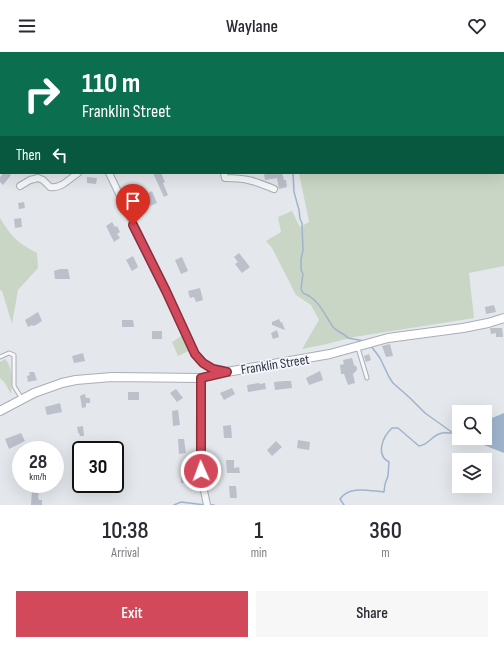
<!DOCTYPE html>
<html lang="en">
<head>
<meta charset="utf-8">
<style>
	:root { --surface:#fff; --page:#f7f7f7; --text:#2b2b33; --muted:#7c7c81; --accent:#d1495b }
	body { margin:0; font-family:"Sofia Sans Condensed",sans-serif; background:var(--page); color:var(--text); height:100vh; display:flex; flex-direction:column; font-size:15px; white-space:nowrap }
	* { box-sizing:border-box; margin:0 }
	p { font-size:13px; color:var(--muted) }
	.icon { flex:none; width:22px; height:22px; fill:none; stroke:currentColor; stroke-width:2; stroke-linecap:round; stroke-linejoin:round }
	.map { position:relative; height:453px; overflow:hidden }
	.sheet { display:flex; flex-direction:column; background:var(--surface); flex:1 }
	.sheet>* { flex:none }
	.hud { position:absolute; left:0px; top:0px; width:504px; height:122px; box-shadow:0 4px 16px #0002; background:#0b6e4f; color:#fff; overflow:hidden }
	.controls { position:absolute; left:452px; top:353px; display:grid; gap:8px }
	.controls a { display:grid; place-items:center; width:40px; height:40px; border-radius:0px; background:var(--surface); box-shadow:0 4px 16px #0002; font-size:20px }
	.speed { position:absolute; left:12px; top:389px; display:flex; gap:8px; font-size:20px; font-weight:700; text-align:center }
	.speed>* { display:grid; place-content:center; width:52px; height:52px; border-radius:50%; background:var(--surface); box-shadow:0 4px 16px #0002; line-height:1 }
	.speed small { font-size:10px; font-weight:400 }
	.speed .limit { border:2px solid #111; border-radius:6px; background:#fff; color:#111 }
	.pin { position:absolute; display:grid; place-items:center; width:34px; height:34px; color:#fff; margin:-41px -17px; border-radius:50% 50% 50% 0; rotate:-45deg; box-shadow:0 0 4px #0007 }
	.pin .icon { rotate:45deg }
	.me { position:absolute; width:44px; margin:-22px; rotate:358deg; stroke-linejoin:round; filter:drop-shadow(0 0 3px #0008) }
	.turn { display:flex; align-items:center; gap:14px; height:84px; padding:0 16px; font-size:18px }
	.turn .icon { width:52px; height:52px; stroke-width:2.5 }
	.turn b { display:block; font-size:28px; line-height:34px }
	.then { display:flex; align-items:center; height:38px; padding:0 16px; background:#0003; gap:8px; font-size:15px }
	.eta { display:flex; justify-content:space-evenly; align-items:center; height:68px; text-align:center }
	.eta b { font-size:24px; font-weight:600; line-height:28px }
	.cta { display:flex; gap:8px; margin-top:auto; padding:8px 16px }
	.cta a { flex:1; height:46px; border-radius:0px; background:var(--accent); color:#fff; font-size:16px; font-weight:600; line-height:46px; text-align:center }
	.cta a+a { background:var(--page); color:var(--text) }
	header { display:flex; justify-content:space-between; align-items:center; height:52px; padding:0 16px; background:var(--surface); font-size:18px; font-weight:600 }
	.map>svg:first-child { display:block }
</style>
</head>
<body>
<header><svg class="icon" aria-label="menu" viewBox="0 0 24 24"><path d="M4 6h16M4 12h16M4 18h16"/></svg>Waylane<svg class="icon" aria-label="heart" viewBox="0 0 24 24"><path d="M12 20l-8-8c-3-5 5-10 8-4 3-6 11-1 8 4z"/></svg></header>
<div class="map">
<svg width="504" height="453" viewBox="0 0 504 453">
	<rect width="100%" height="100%" fill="#e4e7ec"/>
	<path fill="#c9d6c5" d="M 18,0 L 504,0 L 504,214 L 469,221 L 474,266 L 354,285 L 327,292 L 302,297 L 319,268 L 311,253 L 296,243 L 272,196 L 266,189 L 281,180 L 278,165 L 292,159 L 300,175 L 309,170 L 299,121 L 503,121 L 503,1 Z
		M 0,166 C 12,185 16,190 37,201 L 38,216 L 18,238 L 12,272 L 2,239 L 0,238 Z
		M 188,280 L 195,296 L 178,304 L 172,290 Z
		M 5,307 C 13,314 12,332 11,342 L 5,331 L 0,326 L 0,310 Z"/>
	<path fill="#9fb4cc" d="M 504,361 L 504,401 L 466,386 L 485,386 L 485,369 Z"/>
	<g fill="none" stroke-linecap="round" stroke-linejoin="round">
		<path stroke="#9fb4cc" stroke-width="1.5" d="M 256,0 L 260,1
			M 293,121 L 294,140 L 299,158 L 300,167 L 302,171 L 303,198 L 301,207 L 301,218 L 303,222 L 301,237 L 303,241 C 319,247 324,262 333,275 C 337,280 344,281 348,286 L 364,289
			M 371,294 L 380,306 L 389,325 L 393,331 L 410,346 L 425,361 L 453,381
			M 174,453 L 181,450 L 205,453
			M 209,453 L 214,453
			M 344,453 L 340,447 C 349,433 370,439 384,440 L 385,432 L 388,424 L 389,410 C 375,403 383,384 392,376 L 398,376 L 419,394 C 428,393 431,385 439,382 C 443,380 449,381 453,381"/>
	</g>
	<path fill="#bbc0ca" d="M 3,121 L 8,121 L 11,123 L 3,133 L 0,130 L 0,125 Z
		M 153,121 L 161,121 L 165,130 L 163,131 L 168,143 L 164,145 Z
		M 264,121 L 282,121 L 284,128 L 286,128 L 287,135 L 279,137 L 277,126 L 265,128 Z
		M 87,125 L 97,126 L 96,132 L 87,131 Z
		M 152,139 L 157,151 L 150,154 L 148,150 L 143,152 L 140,145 Z
		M 24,150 L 25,156 L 19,157 L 18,151 Z
		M 21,166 L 22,175 L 15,176 L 14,167 Z
		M 112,170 L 115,175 L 117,174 L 120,180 L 117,182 L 120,186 L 114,190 L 106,174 Z
		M 239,201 L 250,215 L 242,221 L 235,212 L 238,210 L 234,205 Z
		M 133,204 L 138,215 L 132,219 L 126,208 Z
		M 182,205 L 188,219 L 181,222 L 175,208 Z
		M 60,217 L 68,217 L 70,227 L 55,227 L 54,219 Z
		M 200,236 L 203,248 L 196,250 L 194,245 L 190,246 L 188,239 Z
		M 494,253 L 496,260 L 486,262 L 485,255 Z
		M 38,260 L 42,269 L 36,273 L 33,274 L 32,273 L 28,275 L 25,268 Z
		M 279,267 L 281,271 L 282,270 L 285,278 L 272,273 L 272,270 Z
		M 122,268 L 133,268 L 134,275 L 122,275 Z
		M 490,276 L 502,276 L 503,285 L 496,285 L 496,281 L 491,282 Z
		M 277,278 L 279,285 L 273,287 L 271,281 Z
		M 152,279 L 162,279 L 162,287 L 152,287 Z
		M 390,292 L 393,304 L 386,305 L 382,294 Z
		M 83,301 L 85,309 L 74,311 L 72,304 Z
		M 369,302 L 371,308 L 366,310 L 364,304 Z
		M 352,306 L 354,313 L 357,315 L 357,318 L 353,322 L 355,331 L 348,333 L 344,322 L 341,322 L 340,313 L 344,312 L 343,308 Z
		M 320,319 L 323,328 L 309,333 L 306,326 Z
		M 29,320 L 34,320 L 37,328 L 28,330 L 27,324 L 30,323 Z
		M 285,329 L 291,329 L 292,336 L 275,338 L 274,330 Z
		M 259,331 L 260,332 L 265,331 L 266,337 L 248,340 L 247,333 Z
		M 232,336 L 235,342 L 224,348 L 220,341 Z
		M 176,337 L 183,346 L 177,350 L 170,341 Z
		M 128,340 L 139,340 L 139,348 L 128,348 Z
		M 85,342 L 86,346 L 90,346 L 90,351 L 86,351 L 86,355 L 82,356 L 80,344 L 82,343 Z
		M 60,351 L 62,360 L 47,363 L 45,355 Z
		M 178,358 L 180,373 L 173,374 L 172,359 Z
		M 231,373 L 232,386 L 224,386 L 223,374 Z
		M 83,374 L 84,384 L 80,384 L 79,381 L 78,381 L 77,375 Z
		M 21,381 L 25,389 L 9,397 L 5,387 Z
		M 178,387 L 184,387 L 186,401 L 179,402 Z
		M 298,388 L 310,390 L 309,398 L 297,396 Z
		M 276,389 L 282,395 L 272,404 L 267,398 Z
		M 226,408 L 234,408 L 234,416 L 239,415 L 240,421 L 227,421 Z
		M 187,421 L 187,423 L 189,423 L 190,430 L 181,431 L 181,422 Z
		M 229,434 L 236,434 L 237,446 L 230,446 Z
		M 32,438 L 39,439 L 38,445 L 39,448 L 42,448 L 42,453 L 31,453 Z"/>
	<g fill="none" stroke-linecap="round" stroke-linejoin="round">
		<defs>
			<path id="lane" d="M 358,296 L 367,326
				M 0,305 L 9,301 L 14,303 L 14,334 L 22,347"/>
			<path id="street" d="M 13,0 L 14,1
				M 109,121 L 166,239 L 195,302 L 203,311 L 213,317 L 225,320
				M 224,121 L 225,126 C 246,126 255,129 274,137
				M 20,134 L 30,128 L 38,126 L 43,128 L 50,135 C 61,137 69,127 78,121
				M 201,326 C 200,368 197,412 207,453"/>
			<path id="secondary" d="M 0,359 L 34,341 L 62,331 L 76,328 L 112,325 L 201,326 L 227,320 L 330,302 L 388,286 L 463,276 L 488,271 L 504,266"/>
		</defs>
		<use href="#lane" stroke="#a9aeb7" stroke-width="5"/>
		<use href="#street" stroke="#a9aeb7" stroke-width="8"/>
		<use href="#secondary" stroke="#a9aeb7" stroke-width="10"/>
		<use href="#lane" stroke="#f7f8fa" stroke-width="3"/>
		<use href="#street" stroke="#f7f8fa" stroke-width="6"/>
		<use href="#secondary" stroke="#fff" stroke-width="8"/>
	</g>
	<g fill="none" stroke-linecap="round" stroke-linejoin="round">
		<defs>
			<path id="route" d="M 133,173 L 166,239 L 195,302 L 203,311 L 213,317 L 227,320 L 201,326 L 201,419"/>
		</defs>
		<use href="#route" stroke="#882f3b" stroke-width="10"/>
		<use href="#route" stroke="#d1495b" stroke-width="7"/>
	</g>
	<g text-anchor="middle" stroke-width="3.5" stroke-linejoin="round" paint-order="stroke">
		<g font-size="14" fill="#2b3445" stroke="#f4f6f9">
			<text transform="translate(275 312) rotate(-9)" y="5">Franklin Street</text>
		</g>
	</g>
</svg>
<div class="controls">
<a><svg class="icon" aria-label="search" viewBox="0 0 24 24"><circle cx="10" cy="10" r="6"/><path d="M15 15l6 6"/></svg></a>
<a><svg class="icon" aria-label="layers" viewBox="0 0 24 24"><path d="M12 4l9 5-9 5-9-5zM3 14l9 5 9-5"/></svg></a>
</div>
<div class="speed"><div>28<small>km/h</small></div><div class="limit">30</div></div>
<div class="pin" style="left:133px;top:173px;background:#d93025"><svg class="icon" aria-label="arrive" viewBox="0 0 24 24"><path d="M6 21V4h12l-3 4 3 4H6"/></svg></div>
<svg class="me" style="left:201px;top:419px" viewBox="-20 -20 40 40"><circle r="17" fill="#d1495b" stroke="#fff" stroke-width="3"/><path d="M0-11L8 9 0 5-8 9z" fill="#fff"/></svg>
<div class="hud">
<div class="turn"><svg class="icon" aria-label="right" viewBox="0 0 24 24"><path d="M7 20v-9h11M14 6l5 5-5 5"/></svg><div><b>110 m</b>Franklin Street</div></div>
<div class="then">Then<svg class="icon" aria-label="left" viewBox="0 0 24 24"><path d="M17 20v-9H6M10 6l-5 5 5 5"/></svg></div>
</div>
</div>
<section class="sheet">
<div class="eta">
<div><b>10:38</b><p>Arrival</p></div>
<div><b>1</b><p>min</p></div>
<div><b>360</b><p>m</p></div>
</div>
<div class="cta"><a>Exit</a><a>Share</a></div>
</section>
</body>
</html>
